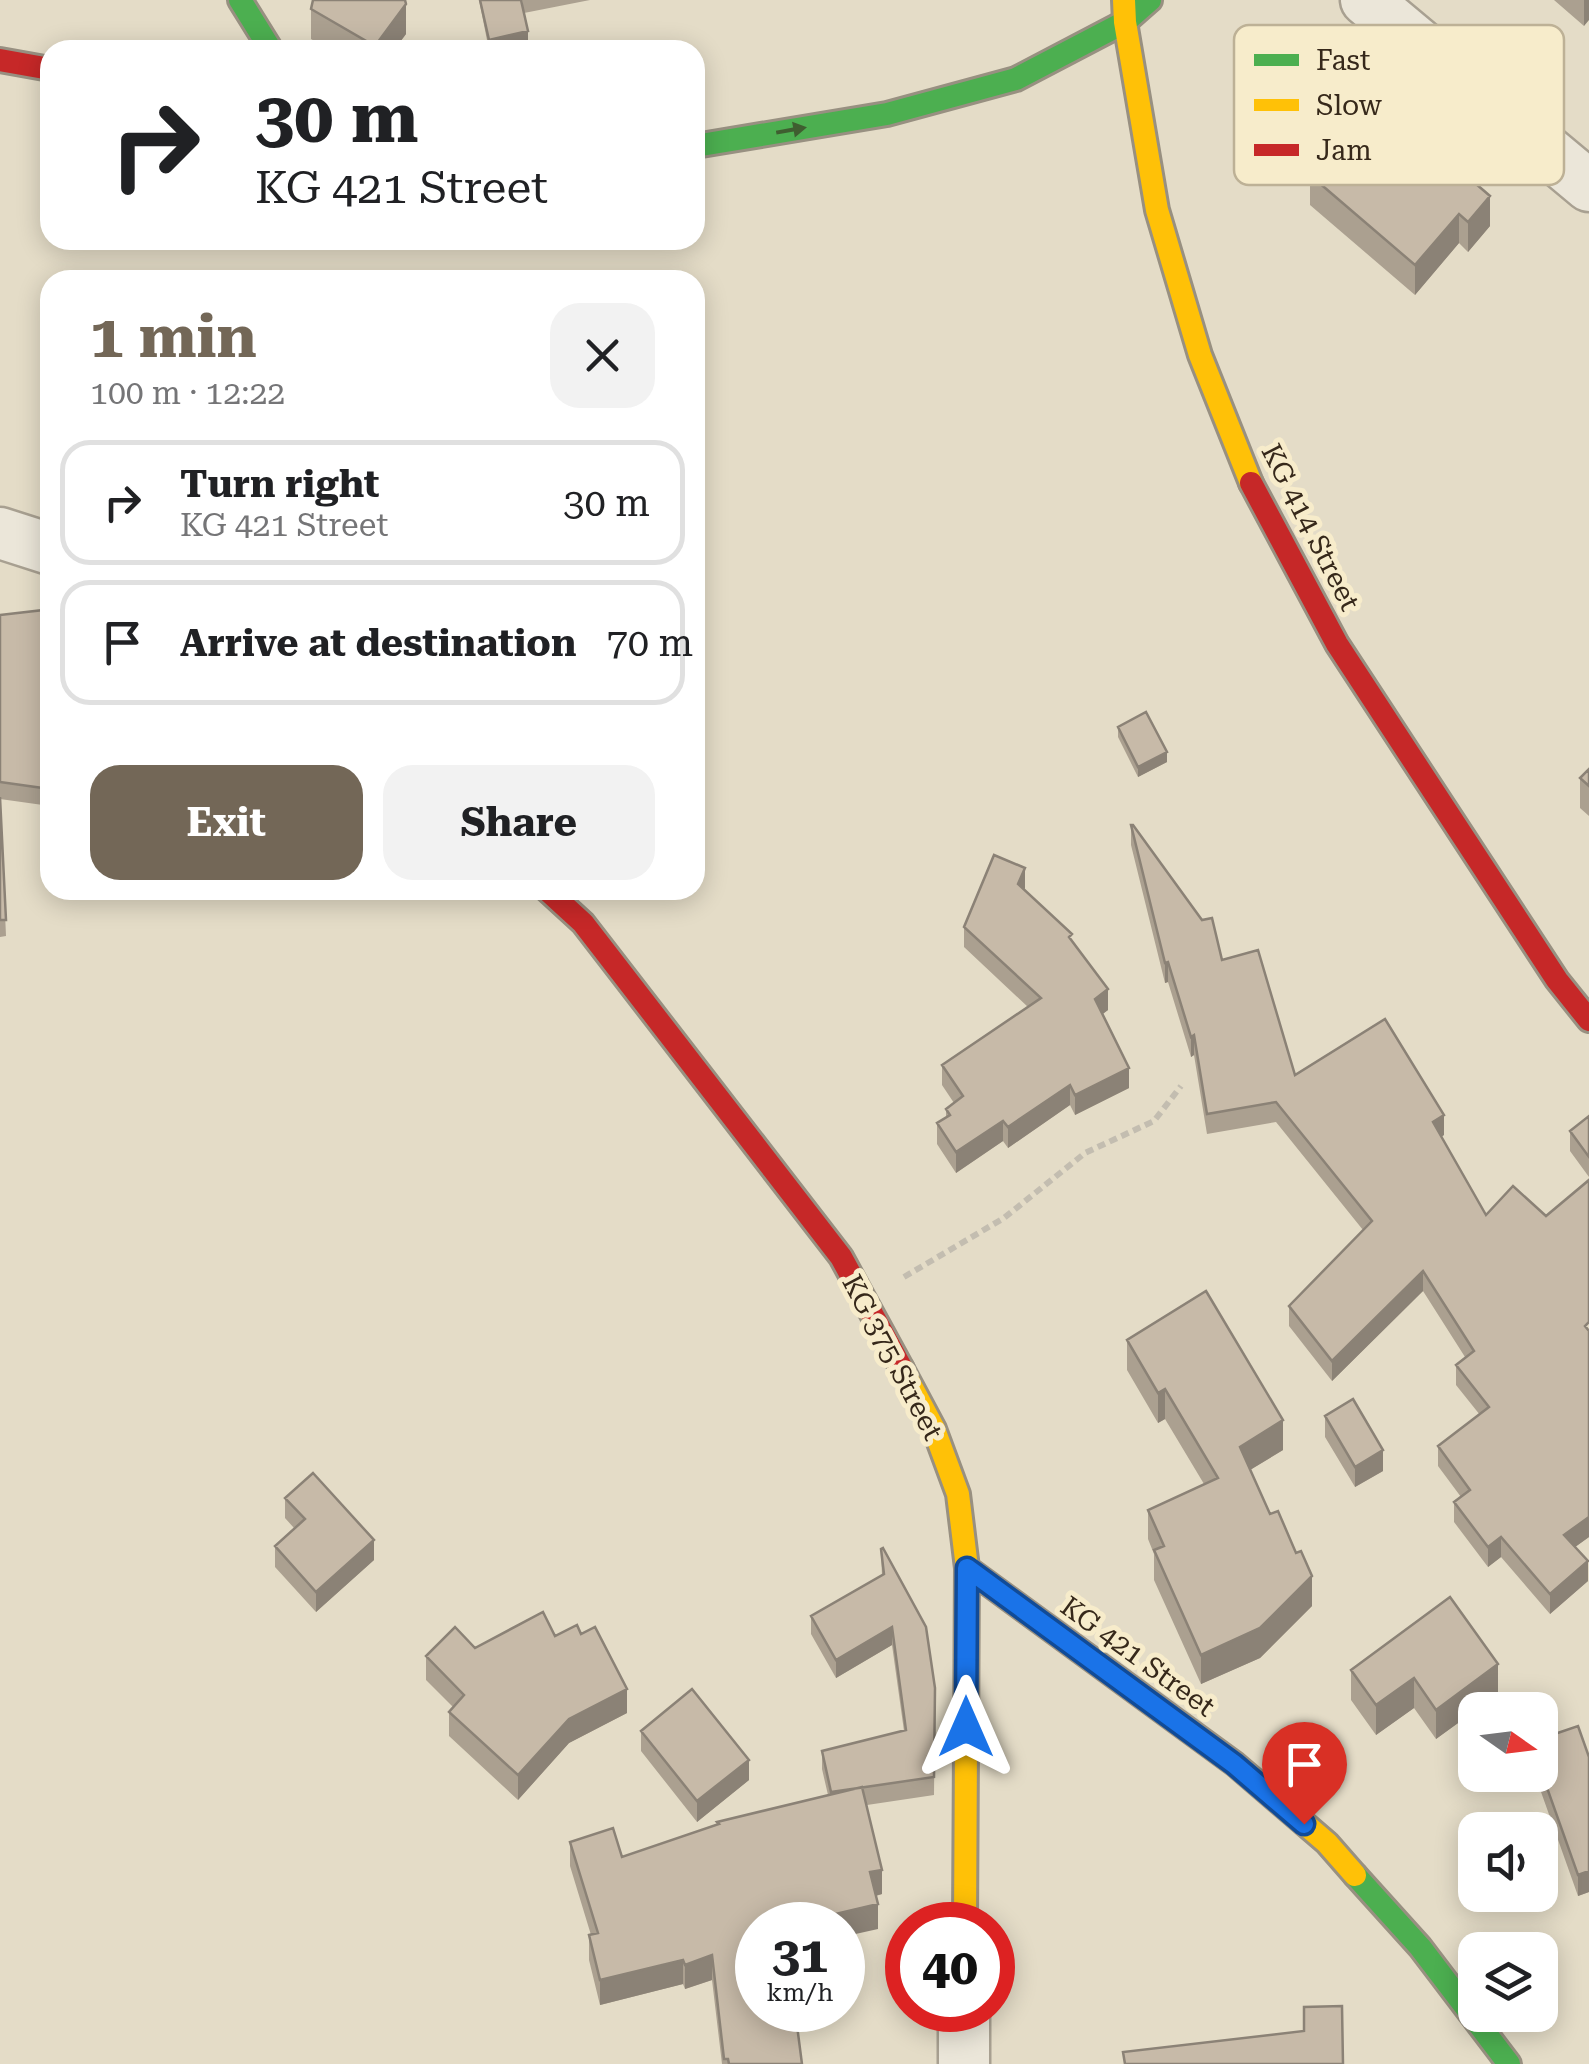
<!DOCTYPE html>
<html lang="en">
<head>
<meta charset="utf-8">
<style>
	:root { --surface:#fff; --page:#f2f2f2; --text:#202124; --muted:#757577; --line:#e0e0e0; --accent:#736757 }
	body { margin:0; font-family:"Roboto Serif",serif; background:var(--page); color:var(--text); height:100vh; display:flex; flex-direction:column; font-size:38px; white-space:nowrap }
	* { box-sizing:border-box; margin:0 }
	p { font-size:32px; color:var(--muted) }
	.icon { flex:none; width:55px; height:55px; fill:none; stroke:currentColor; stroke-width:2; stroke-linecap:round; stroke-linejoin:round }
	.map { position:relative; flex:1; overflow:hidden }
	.details { position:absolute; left:40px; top:270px; width:665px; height:630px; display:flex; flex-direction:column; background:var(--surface); border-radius:30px; box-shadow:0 5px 25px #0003 }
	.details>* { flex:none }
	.top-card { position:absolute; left:40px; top:40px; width:665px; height:210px; border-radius:30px; box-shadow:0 5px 25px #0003; background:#fff; color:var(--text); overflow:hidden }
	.needle { width:65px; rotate:104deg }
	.controls { position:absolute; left:1458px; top:1692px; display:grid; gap:20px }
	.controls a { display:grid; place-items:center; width:100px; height:100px; border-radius:20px; background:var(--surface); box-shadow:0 5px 25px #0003; font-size:50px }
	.speed { position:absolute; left:735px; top:1902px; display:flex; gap:20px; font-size:50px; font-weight:700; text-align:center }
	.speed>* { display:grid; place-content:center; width:130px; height:130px; border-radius:50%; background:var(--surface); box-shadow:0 5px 25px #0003; line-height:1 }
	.speed small { font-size:25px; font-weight:400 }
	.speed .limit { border:15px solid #d22; background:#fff; color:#111 }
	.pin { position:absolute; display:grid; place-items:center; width:85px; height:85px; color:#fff; margin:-102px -42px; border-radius:50% 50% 50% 0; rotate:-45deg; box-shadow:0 0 10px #0007 }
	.pin .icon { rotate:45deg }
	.me { position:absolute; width:110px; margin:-55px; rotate:0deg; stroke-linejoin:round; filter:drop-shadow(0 0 8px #0008) }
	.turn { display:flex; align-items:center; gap:35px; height:210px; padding:0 50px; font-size:45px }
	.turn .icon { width:130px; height:130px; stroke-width:2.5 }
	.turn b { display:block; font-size:70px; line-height:85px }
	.round { display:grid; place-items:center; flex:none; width:105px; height:105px; border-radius:30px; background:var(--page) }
	.overview { display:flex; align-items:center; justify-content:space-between; height:170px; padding:0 50px }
	h1 { font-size:60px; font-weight:700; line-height:75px; color:var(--accent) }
	.cta { display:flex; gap:20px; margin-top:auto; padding:20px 50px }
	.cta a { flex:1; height:115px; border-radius:30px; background:var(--accent); color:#fff; font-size:40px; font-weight:700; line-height:115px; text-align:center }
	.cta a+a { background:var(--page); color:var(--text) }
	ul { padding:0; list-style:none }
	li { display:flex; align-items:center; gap:30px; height:125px; margin:0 20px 15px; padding:0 30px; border:5px solid var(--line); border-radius:30px }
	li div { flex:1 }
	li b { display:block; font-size:38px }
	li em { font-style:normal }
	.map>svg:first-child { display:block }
</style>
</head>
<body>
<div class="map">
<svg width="1589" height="2064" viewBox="0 0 1589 2064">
	<rect width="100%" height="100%" fill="#e4dcc7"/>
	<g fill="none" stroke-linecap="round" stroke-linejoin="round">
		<defs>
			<path id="street" d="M 1366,0 L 1589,186
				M 0,533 L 50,549
				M 964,2064 L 964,2010"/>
			<path id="fast" d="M 240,0 L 271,50
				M 695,146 L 887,114 L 1016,79 L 1125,22 L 1150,0
				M 1355,1875 L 1420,1947 L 1509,2064"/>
			<path id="slow" d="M 1124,0 L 1125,22 L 1157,210 L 1200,355 L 1251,483
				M 902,1369 L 934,1429 L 958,1494 L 967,1568 L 965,1925
				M 967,1568 L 1235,1764 L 1327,1843 L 1355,1875"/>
			<path id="jam" d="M 0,60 L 50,69
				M 1251,483 L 1337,644 L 1557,980 L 1589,1020
				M 547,890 L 583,923 L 841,1257 L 902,1369"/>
		</defs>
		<use href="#street" stroke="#a8a091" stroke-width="55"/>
		<use href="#fast" stroke="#989081" stroke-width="28"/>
		<use href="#slow" stroke="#989081" stroke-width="28"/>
		<use href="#jam" stroke="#989081" stroke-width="28"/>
		<path stroke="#c3bdb0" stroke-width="6" stroke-dasharray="8 5" stroke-linecap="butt" d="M 904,1277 L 1004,1218 L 1085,1153 L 1154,1121 L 1181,1086"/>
		<use href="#street" stroke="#ebe6d9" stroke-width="50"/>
		<use href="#fast" stroke="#4caf50" stroke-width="22"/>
		<use href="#slow" stroke="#ffc107" stroke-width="22"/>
		<use href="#jam" stroke="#c62828" stroke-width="22"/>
	</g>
	<path fill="#aba090" d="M 479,0 L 521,0 L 528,42 L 489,50 Z
		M 522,0 L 590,0 L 524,13 Z
		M 1554,0 L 1589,0 L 1584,26 Z
		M 311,9 L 406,34 L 394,50 L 330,50 L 311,39 Z
		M 1364,124 L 1490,226 L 1468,252 L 1459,243 L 1415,295 L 1310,205 L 1310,175 Z
		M 50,579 L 50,806 L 0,799 L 6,936 L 0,937 L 0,615 L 43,610 Z
		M 1118,727 L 1167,762 L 1138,777 L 1118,737 Z
		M 1589,769 L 1589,816 L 1580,808 L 1580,778 Z
		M 1131,825 L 1222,960 L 1295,1075 L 1444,1135 L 1442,1136 L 1589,1537 L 1575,1547 L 1588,1581 L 1550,1614 L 1501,1557 L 1488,1567 L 1454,1522 L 1454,1502 L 1461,1497 L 1438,1466 L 1438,1446 L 1480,1415 L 1456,1385 L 1456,1365 L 1465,1357 L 1423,1291 L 1332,1381 L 1289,1326 L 1289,1306 L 1363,1230 L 1276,1122 L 1207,1134 L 1194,1055 L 1191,1057 L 1168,982 L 1165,983 L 1131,845 Z
		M 1024,890 L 1072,942 L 1108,1010 L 1102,1014 L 1129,1088 L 1075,1115 L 1070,1105 L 1008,1148 L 1003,1141 L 956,1173 L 937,1144 L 937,1123 L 946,1117 L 946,1109 L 954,1103 L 942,1085 L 942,1065 L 1028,1007 L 964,947 L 964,927 Z
		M 1589,1116 L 1589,1177 L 1570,1151 L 1570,1131 Z
		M 1127,1340 L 1283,1450 L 1250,1470 L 1312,1606 L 1260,1658 L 1201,1684 L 1154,1580 L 1154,1554 L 1148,1539 L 1148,1510 L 1204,1484 L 1165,1419 L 1158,1423 L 1127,1370 Z
		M 1325,1416 L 1383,1471 L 1355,1487 L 1325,1437 Z
		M 285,1498 L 374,1560 L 316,1612 L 275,1567 L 275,1546 L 294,1528 L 285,1518 Z
		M 881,1549 L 935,1688 L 934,1795 L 867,1805 L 882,1894 L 876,1896 L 878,1929 L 758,1925 L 802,2064 L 722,2064 L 712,1980 L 685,1989 L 683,1984 L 600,2005 L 589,1960 L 589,1935 L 591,1935 L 570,1866 L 570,1842 L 622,1857 L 717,1825 L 717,1822 L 828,1795 L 822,1769 L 822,1751 L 904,1731 L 892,1645 L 836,1678 L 811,1634 L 811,1616 L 882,1576 Z
		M 1450,1597 L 1498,1694 L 1436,1739 L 1414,1708 L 1376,1735 L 1351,1700 L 1351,1670 Z
		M 555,1636 L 627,1713 L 569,1743 L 518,1800 L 449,1736 L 449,1712 L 453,1707 L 426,1680 L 426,1656 Z
		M 641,1731 L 749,1780 L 697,1822 L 641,1751 Z
		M 1540,1739 L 1589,1757 L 1589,1892 L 1578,1896 L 1535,1775 L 1540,1775 Z"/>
	<path fill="#8b8276" d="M 1584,0 L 1589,0 L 1589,20 L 1584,26 Z
		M 406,4 L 406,34 L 394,50 L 375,50 L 375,46 Z
		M 528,31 L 528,42 L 489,50 L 489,40 Z
		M 1490,196 L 1490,226 L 1468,252 L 1468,222 Z
		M 1459,214 L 1459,243 L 1415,295 L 1415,265 Z
		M 1167,752 L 1167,762 L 1138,777 L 1138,767 Z
		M 1025,868 L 1025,888 L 1018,904 L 1018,884 Z
		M 1168,962 L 1168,982 L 1165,983 L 1165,963 Z
		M 1108,989 L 1108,1010 L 1095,1020 L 1095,999 Z
		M 1194,1035 L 1194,1055 L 1191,1057 L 1191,1037 Z
		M 1129,1068 L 1129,1088 L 1075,1115 L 1075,1095 Z
		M 1070,1085 L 1070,1105 L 1008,1148 L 1008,1127 Z
		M 1444,1115 L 1444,1135 L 1433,1142 L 1433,1122 Z
		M 1003,1121 L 1003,1141 L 956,1173 L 956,1152 Z
		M 1423,1271 L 1423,1291 L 1332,1381 L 1332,1361 Z
		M 1165,1389 L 1165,1419 L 1158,1423 L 1158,1393 Z
		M 1283,1420 L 1283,1450 L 1240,1476 L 1240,1447 Z
		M 1383,1450 L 1383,1471 L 1355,1487 L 1355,1467 Z
		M 1589,1517 L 1589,1537 L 1564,1555 L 1564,1535 Z
		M 1501,1537 L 1501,1557 L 1488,1567 L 1488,1547 Z
		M 374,1540 L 374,1560 L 316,1612 L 316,1592 Z
		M 1588,1561 L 1588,1581 L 1550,1614 L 1550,1594 Z
		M 1312,1576 L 1312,1606 L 1260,1658 L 1201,1684 L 1201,1655 Z
		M 892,1627 L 892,1645 L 836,1678 L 836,1660 Z
		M 1498,1664 L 1498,1694 L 1436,1739 L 1436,1710 Z
		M 1414,1678 L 1414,1708 L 1376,1735 L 1376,1705 Z
		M 627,1689 L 627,1713 L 569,1743 L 518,1800 L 518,1775 L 569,1719 Z
		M 749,1760 L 749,1780 L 697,1822 L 697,1801 Z
		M 882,1870 L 882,1894 L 870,1897 L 870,1872 Z
		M 1589,1871 L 1589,1892 L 1578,1896 L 1578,1875 Z
		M 878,1904 L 878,1929 L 842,1937 L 842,1925 L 789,1925 Z
		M 712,1955 L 712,1980 L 685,1989 L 685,1965 Z
		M 683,1960 L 683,1984 L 600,2005 L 600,1980 Z"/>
	<path fill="#c7baa8" stroke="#8b8276" stroke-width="2.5" d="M 313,0 L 405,0 L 406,4 L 375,46 L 311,9 Z
		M 480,0 L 521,0 L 528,31 L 489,40 Z
		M 1382,103 L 1490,196 L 1468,222 L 1459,214 L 1415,265 L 1310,175 L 1360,115 L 1364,124 Z
		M 49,579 L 50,579 L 50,789 L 0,782 L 0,615 L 43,610 Z
		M 1146,712 L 1167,752 L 1138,767 L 1118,727 Z
		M 1589,769 L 1589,786 L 1580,778 Z
		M 0,797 L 6,920 L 0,920 Z
		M 1131,825 L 1133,825 L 1202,920 L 1212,918 L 1222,960 L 1258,950 L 1295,1075 L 1385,1019 L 1444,1115 L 1433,1122 L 1486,1215 L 1513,1186 L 1546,1216 L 1589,1180 L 1589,1322 L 1585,1326 L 1589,1331 L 1589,1517 L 1564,1535 L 1588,1561 L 1550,1594 L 1501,1537 L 1488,1547 L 1454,1502 L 1470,1490 L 1438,1446 L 1489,1407 L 1456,1365 L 1474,1351 L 1423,1271 L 1332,1361 L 1289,1306 L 1372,1221 L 1276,1102 L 1207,1114 L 1194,1035 L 1191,1037 L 1168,962 L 1165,963 Z
		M 994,855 L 1025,868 L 1018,884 L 1072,934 L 1069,937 L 1108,989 L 1095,999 L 1129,1068 L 1075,1095 L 1070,1085 L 1008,1127 L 1003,1121 L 956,1152 L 937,1123 L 950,1115 L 946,1109 L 963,1096 L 942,1065 L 1041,998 L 964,927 Z
		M 1589,1116 L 1589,1157 L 1570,1131 Z
		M 1206,1291 L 1283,1420 L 1240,1447 L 1270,1514 L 1278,1511 L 1296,1553 L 1301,1551 L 1312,1576 L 1260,1628 L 1201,1655 L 1154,1550 L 1164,1546 L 1148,1510 L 1218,1478 L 1165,1389 L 1158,1393 L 1127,1340 Z
		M 1353,1399 L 1383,1450 L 1355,1467 L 1325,1416 Z
		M 313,1473 L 374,1540 L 316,1592 L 275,1546 L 305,1519 L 285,1498 Z
		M 883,1548 L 926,1627 L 935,1688 L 934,1777 L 831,1792 L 822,1751 L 906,1730 L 892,1627 L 836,1660 L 811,1616 L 884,1574 L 881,1549 Z
		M 1450,1597 L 1498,1664 L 1436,1710 L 1414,1678 L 1376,1705 L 1351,1670 Z
		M 543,1612 L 555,1636 L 577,1625 L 581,1634 L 595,1627 L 627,1689 L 569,1719 L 518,1775 L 449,1712 L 464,1695 L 426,1656 L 455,1627 L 475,1648 Z
		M 692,1689 L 749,1760 L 697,1801 L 641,1731 Z
		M 1578,1726 L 1589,1757 L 1589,1871 L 1578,1875 L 1540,1768 L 1540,1739 Z
		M 862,1787 L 882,1870 L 870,1872 L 878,1904 L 789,1925 L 758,1925 L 758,2010 L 795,2010 L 802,2064 L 729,2064 L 728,2059 L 724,2059 L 712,1955 L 685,1965 L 683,1960 L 600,1980 L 589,1935 L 598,1933 L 570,1842 L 613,1828 L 622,1857 L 719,1824 L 717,1822 Z
		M 1342,2006 L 1343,2064 L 1125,2064 L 1123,2052 L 1304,2031 L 1304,2007 Z"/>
	<defs><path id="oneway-solid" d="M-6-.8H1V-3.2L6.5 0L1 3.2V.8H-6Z" transform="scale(2.5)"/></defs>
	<use fill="#3f5e30" href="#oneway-solid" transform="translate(791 130) rotate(-10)"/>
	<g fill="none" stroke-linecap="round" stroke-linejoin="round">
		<defs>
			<path id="route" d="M 966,1727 L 967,1568 L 1234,1764 L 1304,1824"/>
		</defs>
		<use href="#route" stroke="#114b97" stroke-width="25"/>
		<use href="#route" stroke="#1a73e8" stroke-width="18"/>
	</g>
	<g text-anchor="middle" stroke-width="10" stroke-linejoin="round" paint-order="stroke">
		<g font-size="28" fill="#36281a" stroke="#f7eccb">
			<text transform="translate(1311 527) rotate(63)" y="10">KG 414 Street</text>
			<text transform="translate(893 1357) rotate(62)" y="10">KG 375 Street</text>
			<text transform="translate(1138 1656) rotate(36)" y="10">KG 421 Street</text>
		</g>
	</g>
	<rect x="1234" y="25" width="330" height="160" rx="15" fill="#f7eccb" stroke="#bdb196" stroke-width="2.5"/>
	<rect x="1254" y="54" width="45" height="12" fill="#4caf50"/>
	<rect x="1254" y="99" width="45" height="12" fill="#ffc107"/>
	<rect x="1254" y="144" width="45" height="12" fill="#c62828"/>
	<g font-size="28" fill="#36281a">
		<text x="1316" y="70">Fast</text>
		<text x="1316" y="115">Slow</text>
		<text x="1316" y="160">Jam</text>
	</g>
</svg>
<div class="controls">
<a><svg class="needle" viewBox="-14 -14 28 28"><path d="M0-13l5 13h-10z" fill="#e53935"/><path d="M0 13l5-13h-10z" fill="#757577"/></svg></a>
<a><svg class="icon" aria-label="sound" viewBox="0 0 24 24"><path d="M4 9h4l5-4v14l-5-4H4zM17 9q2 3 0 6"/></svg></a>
<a><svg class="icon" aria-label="layers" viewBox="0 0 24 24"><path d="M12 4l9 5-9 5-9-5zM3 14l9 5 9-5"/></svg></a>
</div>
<div class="speed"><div>31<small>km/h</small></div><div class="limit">40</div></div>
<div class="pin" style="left:1304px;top:1824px;background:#d93025"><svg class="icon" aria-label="arrive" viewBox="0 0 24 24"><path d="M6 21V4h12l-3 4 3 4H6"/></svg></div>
<svg class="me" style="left:966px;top:1727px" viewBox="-20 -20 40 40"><path d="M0-17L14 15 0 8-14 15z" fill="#1a73e8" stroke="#fff" stroke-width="4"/></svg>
<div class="top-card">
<div class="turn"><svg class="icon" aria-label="right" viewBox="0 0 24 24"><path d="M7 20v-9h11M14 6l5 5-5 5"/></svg><div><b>30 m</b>KG 421 Street</div></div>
</div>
<section class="details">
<div class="overview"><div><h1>1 min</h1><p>100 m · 12:22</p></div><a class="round"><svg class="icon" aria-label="close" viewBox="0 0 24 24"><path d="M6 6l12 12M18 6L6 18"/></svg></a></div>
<ul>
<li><svg class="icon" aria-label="right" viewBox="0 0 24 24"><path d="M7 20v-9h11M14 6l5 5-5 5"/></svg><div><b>Turn right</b><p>KG 421 Street</p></div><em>30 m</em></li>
<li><svg class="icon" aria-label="arrive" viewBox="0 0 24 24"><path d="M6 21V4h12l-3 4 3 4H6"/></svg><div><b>Arrive at destination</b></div><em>70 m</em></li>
</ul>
<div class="cta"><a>Exit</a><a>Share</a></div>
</section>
</div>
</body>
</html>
